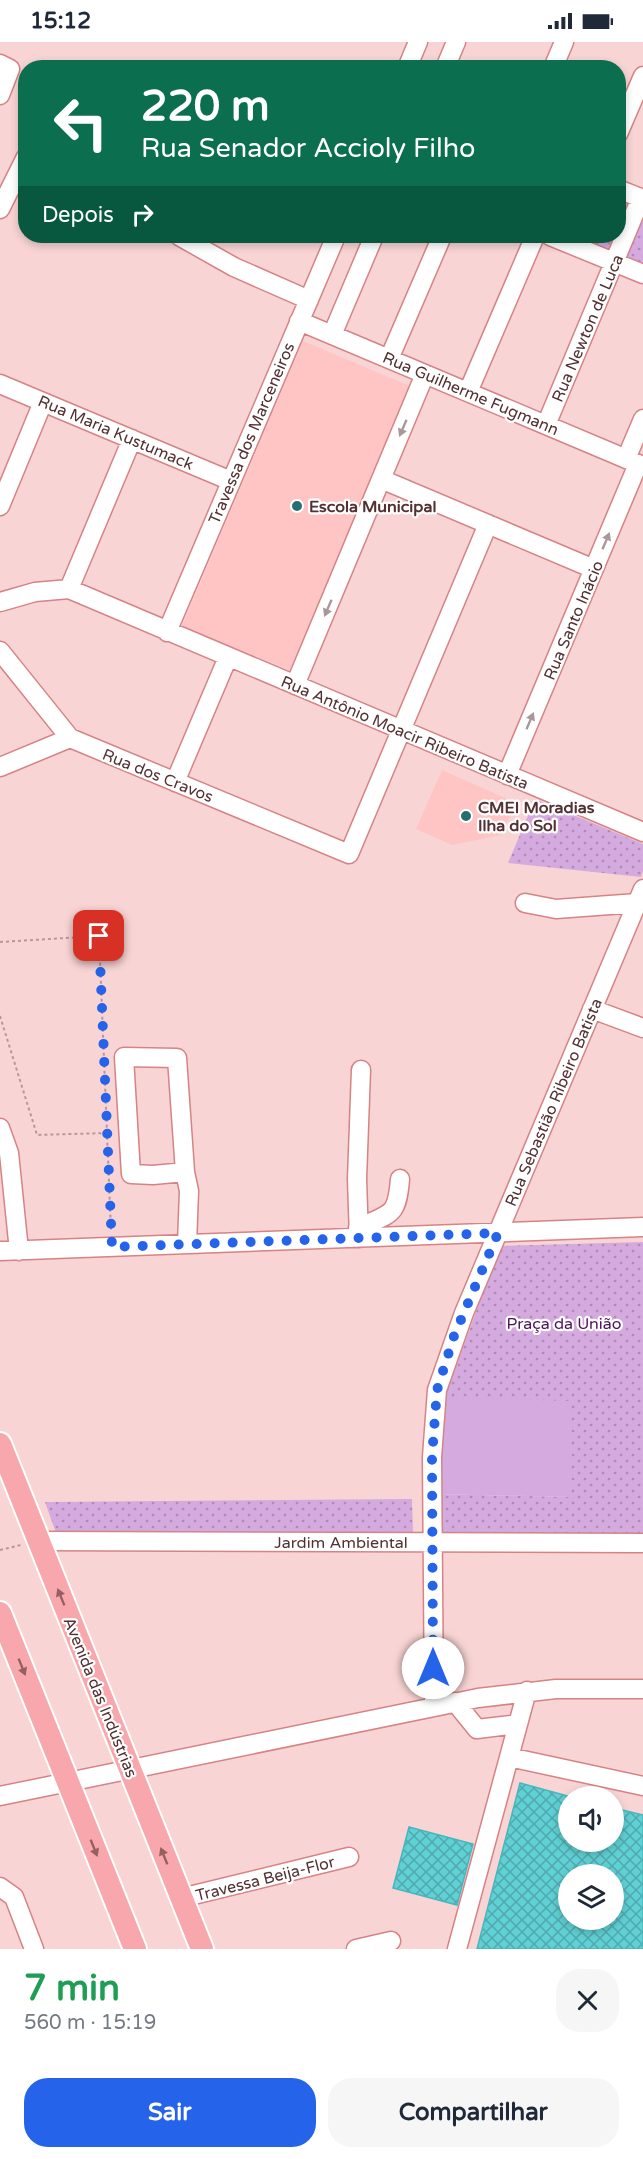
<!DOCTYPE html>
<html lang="pt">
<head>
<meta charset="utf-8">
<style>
	:root { --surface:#fff; --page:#f6f6f7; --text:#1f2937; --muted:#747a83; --accent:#2563eb }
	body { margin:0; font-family:"Varela Round",sans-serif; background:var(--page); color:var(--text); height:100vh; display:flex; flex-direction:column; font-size:22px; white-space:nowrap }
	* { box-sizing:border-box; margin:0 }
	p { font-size:20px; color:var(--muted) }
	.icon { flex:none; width:33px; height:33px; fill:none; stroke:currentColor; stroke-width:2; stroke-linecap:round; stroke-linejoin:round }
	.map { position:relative; height:1907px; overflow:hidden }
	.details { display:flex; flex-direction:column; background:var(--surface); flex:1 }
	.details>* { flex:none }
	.banner { position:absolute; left:18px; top:18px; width:608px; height:183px; border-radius:24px; box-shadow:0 3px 9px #0003; background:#0b6e4f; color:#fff; overflow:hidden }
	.fabs { position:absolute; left:558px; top:1744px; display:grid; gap:12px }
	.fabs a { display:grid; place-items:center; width:66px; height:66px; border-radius:50%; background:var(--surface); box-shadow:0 3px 9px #0003; font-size:30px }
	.pin { position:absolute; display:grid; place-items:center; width:51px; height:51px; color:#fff; margin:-26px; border-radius:12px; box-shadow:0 3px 9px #0006 }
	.me { position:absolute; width:66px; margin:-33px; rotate:0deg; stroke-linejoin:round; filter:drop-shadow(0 0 4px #0008) }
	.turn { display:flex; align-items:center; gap:21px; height:126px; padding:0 24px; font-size:27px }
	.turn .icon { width:78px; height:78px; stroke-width:2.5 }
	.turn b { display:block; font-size:42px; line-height:51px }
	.then { display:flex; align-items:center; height:57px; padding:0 24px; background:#0003; gap:12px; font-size:22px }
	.round { display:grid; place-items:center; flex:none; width:63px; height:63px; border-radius:24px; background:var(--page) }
	.head { display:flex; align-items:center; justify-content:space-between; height:102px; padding:0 24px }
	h1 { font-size:36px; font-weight:700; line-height:45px; color:#1e9e55 }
	.primary-button { display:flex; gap:12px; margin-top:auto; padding:12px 24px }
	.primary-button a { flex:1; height:69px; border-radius:24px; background:var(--accent); color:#fff; font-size:24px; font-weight:700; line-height:69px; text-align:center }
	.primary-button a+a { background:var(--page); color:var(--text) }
	.status { display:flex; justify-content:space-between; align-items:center; height:42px; padding:0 30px; background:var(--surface); direction:ltr }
	.status svg { height:16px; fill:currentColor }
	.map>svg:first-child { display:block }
</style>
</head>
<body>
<div class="status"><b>15:12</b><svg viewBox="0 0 49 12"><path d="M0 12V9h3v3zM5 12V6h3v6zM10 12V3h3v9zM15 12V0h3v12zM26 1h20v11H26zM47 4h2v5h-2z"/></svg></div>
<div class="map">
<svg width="643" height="1907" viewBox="0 0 643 1907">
	<defs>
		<pattern id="green-dots" width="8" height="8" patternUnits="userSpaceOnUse" patternTransform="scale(1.5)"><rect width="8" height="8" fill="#d4aadf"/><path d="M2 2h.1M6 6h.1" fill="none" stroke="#af8bb5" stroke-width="1.8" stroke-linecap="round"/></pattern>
		<pattern id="building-cross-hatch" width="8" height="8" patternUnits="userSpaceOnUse" patternTransform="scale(1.5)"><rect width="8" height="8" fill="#5fd0d4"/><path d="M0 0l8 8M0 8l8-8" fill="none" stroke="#51a9ad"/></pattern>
	</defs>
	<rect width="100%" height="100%" fill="#f9d4d4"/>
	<path fill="#ffc4c4" d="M 303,299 L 412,345 L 292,629 L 182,584 Z
		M 442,728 L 516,761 L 501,793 L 452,803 L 416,787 Z"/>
	<path fill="url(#green-dots)" d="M 618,152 L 643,163 L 643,225 L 587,201 L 590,194 L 618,194 Z
		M 535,757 L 643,802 L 643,829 L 641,835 L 508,821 Z
		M 643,1200 L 643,1491 L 437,1492 L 437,1452 L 570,1455 L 445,1355 L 500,1204 Z
		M 412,1457 L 413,1492 L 56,1491 L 45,1460 Z"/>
	<path fill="#d4aadf" d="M 445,1355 L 571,1359 L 570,1455 L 437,1452 Z"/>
	<path fill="url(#building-cross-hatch)" stroke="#45b8bd" stroke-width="1.5" fill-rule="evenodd" d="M 520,1741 L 568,1754 L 568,1800 L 614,1800 L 614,1766 L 643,1773 L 643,1907 L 477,1907 ZM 568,1833 L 614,1833 L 614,1878 L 568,1878 Z
		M 409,1785 L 473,1802 L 457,1863 L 393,1846 Z"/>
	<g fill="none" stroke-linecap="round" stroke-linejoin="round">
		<defs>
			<path id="minor" d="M 0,22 L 10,27 L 0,53
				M 407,26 L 418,0
				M 445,26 L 456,0
				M 553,26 L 564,0
				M 618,92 L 643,34
				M 618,147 L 643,157
				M 0,167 L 26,115
				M 179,194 L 234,225 L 309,258
				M 550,194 L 643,232
				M 299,279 L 643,424
				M 332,293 L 374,194
				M 389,317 L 442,194
				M 0,342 L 231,439
				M 468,350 L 535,194
				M 546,383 L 641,156
				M 626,417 L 643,377
				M 381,437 L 594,527
				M 0,464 L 43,360
				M 69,547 L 132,397
				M 0,560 L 35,550 L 69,547 L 643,790
				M 167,590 L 336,194
				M 0,609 L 70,696 L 349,812 L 488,482
				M 295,643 L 425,332
				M 0,725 L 70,696
				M 507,733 L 638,422
				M 175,740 L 228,615
				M 525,861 L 556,867 L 637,861
				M 592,967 L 643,986
				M 0,1086 L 9,1111 L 19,1209
				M 185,1130 L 153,1133 L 131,1132 L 124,1015 L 177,1016 L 185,1130 L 189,1149 L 187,1202
				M 358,1186 C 391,1171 397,1175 400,1137
				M 359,1196 L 357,1137 L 361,1028
				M 0,1209 L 643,1185
				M 39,1499 L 643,1501
				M 455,1660 L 477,1687 L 518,1682
				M 434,1664 L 432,1415 L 437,1348 L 464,1271 L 643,847
				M 509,1715 L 643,1744
				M 0,1754 L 478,1656 L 556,1647 L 643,1647
				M 0,1845 L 14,1855 L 34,1907
				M 181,1856 L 349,1815
				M 356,1907 L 391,1899
				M 457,1907 L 527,1649"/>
			<path id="major" d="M 0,1402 L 202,1907
				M 0,1571 L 135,1907"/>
		</defs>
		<use href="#minor" stroke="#d68385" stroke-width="21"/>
		<use href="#major" stroke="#fff" stroke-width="26"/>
		<path stroke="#ba9697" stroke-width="2" stroke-dasharray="3 3" stroke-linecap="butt" d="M 0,900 L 99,894 L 111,1190
			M 0,974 L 37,1093 L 106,1091
			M 0,1508 L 21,1503"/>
		<use href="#minor" stroke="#fff" stroke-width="18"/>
		<use href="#major" stroke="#f8a7ac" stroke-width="22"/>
	</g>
	<defs><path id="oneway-solid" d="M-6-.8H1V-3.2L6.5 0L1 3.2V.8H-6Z" transform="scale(1.5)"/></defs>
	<g fill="#a99898">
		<use href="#oneway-solid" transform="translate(403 386) rotate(113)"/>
		<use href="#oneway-solid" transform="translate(606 499) rotate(-67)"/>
		<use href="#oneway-solid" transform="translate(328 566) rotate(113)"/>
		<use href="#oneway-solid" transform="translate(530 679) rotate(-67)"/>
	</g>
	<g fill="#956062">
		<use href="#oneway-solid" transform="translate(61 1555) rotate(-112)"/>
		<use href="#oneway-solid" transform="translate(22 1625) rotate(68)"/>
		<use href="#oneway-solid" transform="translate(94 1806) rotate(68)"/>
		<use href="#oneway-solid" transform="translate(164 1814) rotate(-112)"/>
	</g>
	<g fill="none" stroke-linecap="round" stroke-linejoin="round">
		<path stroke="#2563eb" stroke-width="10" stroke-dasharray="0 18" d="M 99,894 L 112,1205 L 498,1191 L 454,1294 L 437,1348 L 432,1415 L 433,1626"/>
	</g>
	<g fill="#246f72" stroke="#fff" stroke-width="2">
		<circle cx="297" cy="464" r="6"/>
		<circle cx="466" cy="774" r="6"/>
	</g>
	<g text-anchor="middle" stroke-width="4.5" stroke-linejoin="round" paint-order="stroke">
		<g font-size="16" fill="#533031" stroke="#fff">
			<text transform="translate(587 286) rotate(-67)" y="6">Rua Newton de Luca</text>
			<text transform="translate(471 351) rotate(23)" y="6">Rua Guilherme Fugmann</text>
			<text transform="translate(116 390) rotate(23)" y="6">Rua Maria Kustumack</text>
			<text transform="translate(251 391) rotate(-67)" y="6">Travessa dos Marceneiros</text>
			<text transform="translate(573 578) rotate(-67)" y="6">Rua Santo Inácio</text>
			<text transform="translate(405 690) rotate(23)" y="6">Rua Antônio Moacir Ribeiro Batista</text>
			<text transform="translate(158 733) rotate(22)" y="6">Rua dos Cravos</text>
			<text transform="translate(553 1060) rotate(-67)" y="6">Rua Sebastião Ribeiro Batista</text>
			<text x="341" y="1506">Jardim Ambiental</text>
			<text transform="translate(101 1655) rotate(68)" y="6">Avenida das Indústrias</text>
			<text transform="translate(265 1836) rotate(-14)" y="6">Travessa Beija-Flor</text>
		</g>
		<g font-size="16" font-weight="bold" fill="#533031" stroke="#fff" text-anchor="start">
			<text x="309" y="470">Escola Municipal</text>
			<text x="478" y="771">CMEI Moradias<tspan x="478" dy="18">Ilha do Sol</tspan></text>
		</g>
		<g font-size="16" fill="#4c125a" stroke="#fff">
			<text x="564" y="1287">Praça da União</text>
		</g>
	</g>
</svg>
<div class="fabs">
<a><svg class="icon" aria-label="sound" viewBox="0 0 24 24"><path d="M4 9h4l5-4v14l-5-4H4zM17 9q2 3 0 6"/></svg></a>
<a><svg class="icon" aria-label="layers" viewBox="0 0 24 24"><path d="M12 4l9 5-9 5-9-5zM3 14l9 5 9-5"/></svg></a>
</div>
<div class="pin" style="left:99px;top:894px;background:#d93025"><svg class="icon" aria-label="arrive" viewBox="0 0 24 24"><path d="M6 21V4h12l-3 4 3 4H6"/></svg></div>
<svg class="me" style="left:433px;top:1626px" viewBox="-20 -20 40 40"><circle r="19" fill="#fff"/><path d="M0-13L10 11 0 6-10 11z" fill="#2563eb"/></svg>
<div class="banner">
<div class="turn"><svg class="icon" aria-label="left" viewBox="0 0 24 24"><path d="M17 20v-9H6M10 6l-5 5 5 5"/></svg><div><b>220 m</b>Rua Senador Accioly Filho</div></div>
<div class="then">Depois<svg class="icon" aria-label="right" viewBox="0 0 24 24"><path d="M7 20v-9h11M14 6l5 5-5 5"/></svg></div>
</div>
</div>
<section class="details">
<div class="head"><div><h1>7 min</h1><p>560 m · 15:19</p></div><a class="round"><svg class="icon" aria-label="close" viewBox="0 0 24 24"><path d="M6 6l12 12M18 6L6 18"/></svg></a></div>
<div class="primary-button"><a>Sair</a><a>Compartilhar</a></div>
</section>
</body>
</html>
